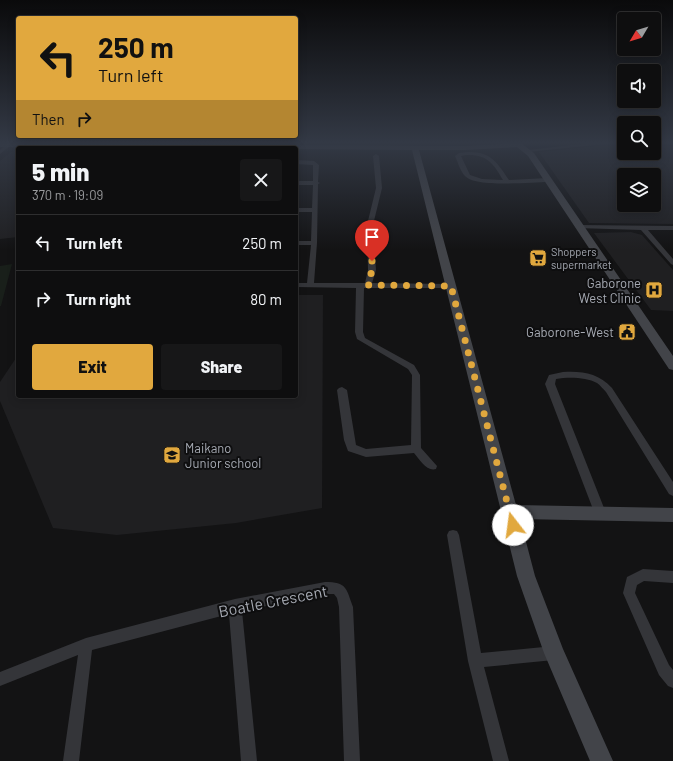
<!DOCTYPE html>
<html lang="en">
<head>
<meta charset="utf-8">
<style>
	:root { --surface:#0e0e0f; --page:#171718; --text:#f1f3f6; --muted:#9b9c9e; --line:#2e2e2f; --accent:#e1a83e }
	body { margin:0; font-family:Barlow,sans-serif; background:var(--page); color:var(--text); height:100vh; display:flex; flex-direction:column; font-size:15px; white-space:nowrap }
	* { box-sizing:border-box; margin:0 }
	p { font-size:13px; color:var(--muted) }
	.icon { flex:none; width:22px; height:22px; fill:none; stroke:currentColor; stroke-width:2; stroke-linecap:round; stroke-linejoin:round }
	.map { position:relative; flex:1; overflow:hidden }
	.sheet { position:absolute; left:16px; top:146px; width:282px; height:252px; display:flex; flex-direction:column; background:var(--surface); border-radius:4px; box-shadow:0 2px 10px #0003,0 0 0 1px var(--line) }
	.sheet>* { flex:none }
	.top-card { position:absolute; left:16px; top:16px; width:282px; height:122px; border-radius:4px; box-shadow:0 2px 10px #0003,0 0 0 1px var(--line); background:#e1a83e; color:#111; overflow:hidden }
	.needle { width:26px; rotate:232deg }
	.tools { position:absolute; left:617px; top:12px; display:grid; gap:8px }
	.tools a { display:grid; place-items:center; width:44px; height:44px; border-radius:4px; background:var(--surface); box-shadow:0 2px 10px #0003,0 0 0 1px var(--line); font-size:20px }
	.pin { position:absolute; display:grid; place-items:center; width:34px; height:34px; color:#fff; margin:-41px -17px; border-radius:50% 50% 50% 0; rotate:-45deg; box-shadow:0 0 4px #0007 }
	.pin .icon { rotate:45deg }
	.me { position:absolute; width:44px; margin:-22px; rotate:345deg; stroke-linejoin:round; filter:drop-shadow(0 0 3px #0008) }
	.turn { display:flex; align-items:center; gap:14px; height:84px; padding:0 16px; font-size:18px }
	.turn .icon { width:52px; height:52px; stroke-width:2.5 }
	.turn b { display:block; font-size:28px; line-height:34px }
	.then { display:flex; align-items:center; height:38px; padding:0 16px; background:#0003; gap:8px; font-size:15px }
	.round { display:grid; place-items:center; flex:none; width:42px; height:42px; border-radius:4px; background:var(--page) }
	.head { display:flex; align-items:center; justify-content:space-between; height:68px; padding:0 16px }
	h1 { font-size:24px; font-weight:800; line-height:30px }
	.cta { display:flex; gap:8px; margin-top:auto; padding:8px 16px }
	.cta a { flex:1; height:46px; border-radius:4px; background:var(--accent); color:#111; font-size:16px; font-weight:800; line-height:46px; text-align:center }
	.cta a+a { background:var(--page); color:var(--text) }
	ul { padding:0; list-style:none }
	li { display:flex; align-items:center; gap:12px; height:56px; padding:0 16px; border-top:1px solid var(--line) }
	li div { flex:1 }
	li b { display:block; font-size:15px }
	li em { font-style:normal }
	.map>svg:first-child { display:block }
</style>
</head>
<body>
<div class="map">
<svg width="673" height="761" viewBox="0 0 673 761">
	<rect width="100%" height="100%" fill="#131314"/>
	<path fill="#1f1f21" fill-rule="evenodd" d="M 607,145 L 624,145 L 624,153 L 654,153 L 654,145 L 673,146 L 673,224 L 589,223 L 539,152 ZM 624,175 L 654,175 L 654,205 L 624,205 Z
		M 18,150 L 18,237 L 0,239 L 0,161 L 11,152 Z
		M 631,232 L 642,235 L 673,270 L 673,311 L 651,310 L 594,233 Z
		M 296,295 L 323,295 L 322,508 L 236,523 L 117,535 L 53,528 L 0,401 L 0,382 L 18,355 L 18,396 L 296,396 Z"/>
	<path fill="#191f1a" d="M 12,264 L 1,306 L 0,306 L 0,266 Z"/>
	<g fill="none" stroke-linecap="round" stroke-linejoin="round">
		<path fill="#343539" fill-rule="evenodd" d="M 590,143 L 624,143 L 624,144 L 595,145 L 528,152 L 526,151 L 528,150 Z
			M 663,143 L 673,143 L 673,145 Z
			M 7,144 L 11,145 L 0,154 L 0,150 Z
			M 467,152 C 490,151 497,162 509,180 L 548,178 L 551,180 L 548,182 C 531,182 476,188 465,176 C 460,171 458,162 455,156 L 459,153 ZM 466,155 C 487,154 493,163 503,180 L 482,179 L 470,175 L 461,156 Z
			M 376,154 L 379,156 L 382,188 L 373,225 L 376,270 L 372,283 L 451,284 L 455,286 L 451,288 L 364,288 L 363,332 L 365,338 L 414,365 L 420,375 L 421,448 L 437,466 L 436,469 C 427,472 419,459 414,453 L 366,457 L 348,451 L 344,440 L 337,390 L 339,388 L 342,387 L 347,390 L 356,445 L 366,449 L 411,445 L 412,375 L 408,369 L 357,339 L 355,332 L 356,288 L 296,287 L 296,283 L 307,283 L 311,245 L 296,245 L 296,241 L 311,241 L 312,212 L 296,212 L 296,208 L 312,208 L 313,185 L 296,185 L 296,181 L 313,181 L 313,165 L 296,164 L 296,160 L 314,161 L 319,165 L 318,182 L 320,183 L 318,184 L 317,243 L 314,283 L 365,283 L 368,270 L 367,225 L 376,188 L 373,156 Z
			M 579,225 L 673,226 L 673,230 L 648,230 L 673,259 L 673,265 L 671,264 L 641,230 L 577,228 L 576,227 Z
			M 563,372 C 583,371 598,373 612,388 L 673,482 L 673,496 L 669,494 L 606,392 C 603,389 600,385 597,383 C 586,377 568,377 556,379 L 555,384 L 606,513 L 604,517 L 600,518 L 596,517 L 545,384 L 549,375 Z
			M 453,530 L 457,531 L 459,535 L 481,653 L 554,646 L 559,648 L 561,653 L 559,658 L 554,660 L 484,667 L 509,761 L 493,761 L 468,661 L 447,535 L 449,531 Z
			M 643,569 L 673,571 L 673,583 L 644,581 L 637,585 L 635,593 L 669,665 L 673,670 L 673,688 L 668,686 L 659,675 L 623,593 L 627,577 Z
			M 325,582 C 347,582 346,588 353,607 L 360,761 L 344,761 L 339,607 L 337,598 L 334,594 L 325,594 L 242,611 L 257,761 L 241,761 L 229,614 L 92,650 L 79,761 L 63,761 L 78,655 L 0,686 L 0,672 L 86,638 L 235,599 Z"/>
		<path fill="#424449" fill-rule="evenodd" d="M 0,143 L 465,146 L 521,143 L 534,153 L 673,356 L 673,370 L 669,369 L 528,156 L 517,147 L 465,150 L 419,150 L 516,505 L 673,508 L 673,522 L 520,519 L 535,576 L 563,649 L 613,761 L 590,761 L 544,653 L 517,576 L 412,150 L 0,147 Z"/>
	</g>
	<linearGradient id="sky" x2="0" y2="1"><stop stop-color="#0a0a0b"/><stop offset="0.57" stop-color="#333945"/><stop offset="1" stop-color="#333945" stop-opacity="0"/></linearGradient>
	<rect width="673" height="250" fill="url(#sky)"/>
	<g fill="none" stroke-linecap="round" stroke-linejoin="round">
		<path stroke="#e1a83e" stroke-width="7" stroke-dasharray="0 12.6" d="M 372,261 L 372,270 L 368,285 L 451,286 L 513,525"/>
	</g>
	<defs>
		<symbol id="supermarket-square" viewBox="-11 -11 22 22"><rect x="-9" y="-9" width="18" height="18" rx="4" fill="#e1a83e" stroke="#0e0e0f"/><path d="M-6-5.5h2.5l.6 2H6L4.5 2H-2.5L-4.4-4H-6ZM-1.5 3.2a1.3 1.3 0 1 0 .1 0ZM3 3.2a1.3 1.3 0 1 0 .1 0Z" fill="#111"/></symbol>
		<symbol id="hospital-square" viewBox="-11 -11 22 22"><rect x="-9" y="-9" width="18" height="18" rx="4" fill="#e1a83e" stroke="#0e0e0f"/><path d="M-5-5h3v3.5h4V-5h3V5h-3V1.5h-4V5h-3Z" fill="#111"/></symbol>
		<symbol id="civic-square" viewBox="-11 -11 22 22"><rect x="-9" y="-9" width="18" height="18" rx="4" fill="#e1a83e" stroke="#0e0e0f"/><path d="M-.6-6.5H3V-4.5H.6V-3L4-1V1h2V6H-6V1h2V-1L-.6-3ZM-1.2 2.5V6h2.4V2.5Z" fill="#111"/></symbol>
		<symbol id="school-square" viewBox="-11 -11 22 22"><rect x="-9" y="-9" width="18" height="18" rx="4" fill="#e1a83e" stroke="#0e0e0f"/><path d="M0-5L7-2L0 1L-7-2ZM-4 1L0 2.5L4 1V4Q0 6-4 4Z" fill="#111"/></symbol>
	</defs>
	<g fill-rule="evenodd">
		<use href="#supermarket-square" x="528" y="248" width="20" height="20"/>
		<use href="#hospital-square" x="644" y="280" width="20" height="20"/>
		<use href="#civic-square" x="617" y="322" width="20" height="20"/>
		<use href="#school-square" x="162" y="445" width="20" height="20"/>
	</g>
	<g text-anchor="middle" stroke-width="4" stroke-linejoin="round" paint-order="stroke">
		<g font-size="11" fill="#a6aab3" stroke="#0e0e0f" text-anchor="start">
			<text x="551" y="256">Shoppers<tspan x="551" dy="13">supermarket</tspan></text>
		</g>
		<g font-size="13" fill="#a6aab3" stroke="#0e0e0f" text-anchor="end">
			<text x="641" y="288">Gaborone<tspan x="641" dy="15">West Clinic</tspan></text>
			<text x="614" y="337">Gaborone-West</text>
			<text x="185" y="453" text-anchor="start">Maikano<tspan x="185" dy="15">Junior school</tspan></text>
		</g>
		<g font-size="16" fill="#a6aab3" stroke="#0e0e0f">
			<text transform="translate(273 601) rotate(-11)" y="6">Boatle Crescent</text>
		</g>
	</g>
</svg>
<div class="tools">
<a><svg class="needle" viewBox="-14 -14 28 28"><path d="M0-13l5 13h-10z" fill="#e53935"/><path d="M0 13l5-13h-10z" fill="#9b9c9e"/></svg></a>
<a><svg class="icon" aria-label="sound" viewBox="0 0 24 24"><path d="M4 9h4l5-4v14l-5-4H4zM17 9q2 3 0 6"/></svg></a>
<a><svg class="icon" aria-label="search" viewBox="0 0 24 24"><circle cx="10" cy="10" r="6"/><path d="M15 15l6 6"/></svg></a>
<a><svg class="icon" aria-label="layers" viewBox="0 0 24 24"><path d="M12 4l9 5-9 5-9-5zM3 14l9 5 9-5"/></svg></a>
</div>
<div class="pin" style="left:372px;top:261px;background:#d93025"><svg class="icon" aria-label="arrive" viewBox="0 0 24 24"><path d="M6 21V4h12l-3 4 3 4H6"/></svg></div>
<svg class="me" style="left:513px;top:525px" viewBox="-20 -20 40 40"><circle r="19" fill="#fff"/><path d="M0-13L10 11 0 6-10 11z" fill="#e1a83e"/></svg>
<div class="top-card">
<div class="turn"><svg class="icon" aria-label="left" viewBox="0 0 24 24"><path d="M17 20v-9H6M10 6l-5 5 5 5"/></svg><div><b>250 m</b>Turn left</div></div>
<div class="then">Then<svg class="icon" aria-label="right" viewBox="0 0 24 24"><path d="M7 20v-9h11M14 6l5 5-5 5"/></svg></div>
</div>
<section class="sheet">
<div class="head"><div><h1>5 min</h1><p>370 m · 19:09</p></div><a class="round"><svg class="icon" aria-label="close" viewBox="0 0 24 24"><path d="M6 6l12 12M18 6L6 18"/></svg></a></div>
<ul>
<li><svg class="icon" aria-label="left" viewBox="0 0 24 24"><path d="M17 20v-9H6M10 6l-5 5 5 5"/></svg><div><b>Turn left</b></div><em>250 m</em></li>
<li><svg class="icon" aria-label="right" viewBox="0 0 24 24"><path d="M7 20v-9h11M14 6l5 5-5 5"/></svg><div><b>Turn right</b></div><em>80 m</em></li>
</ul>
<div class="cta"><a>Exit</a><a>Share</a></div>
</section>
</div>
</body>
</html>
